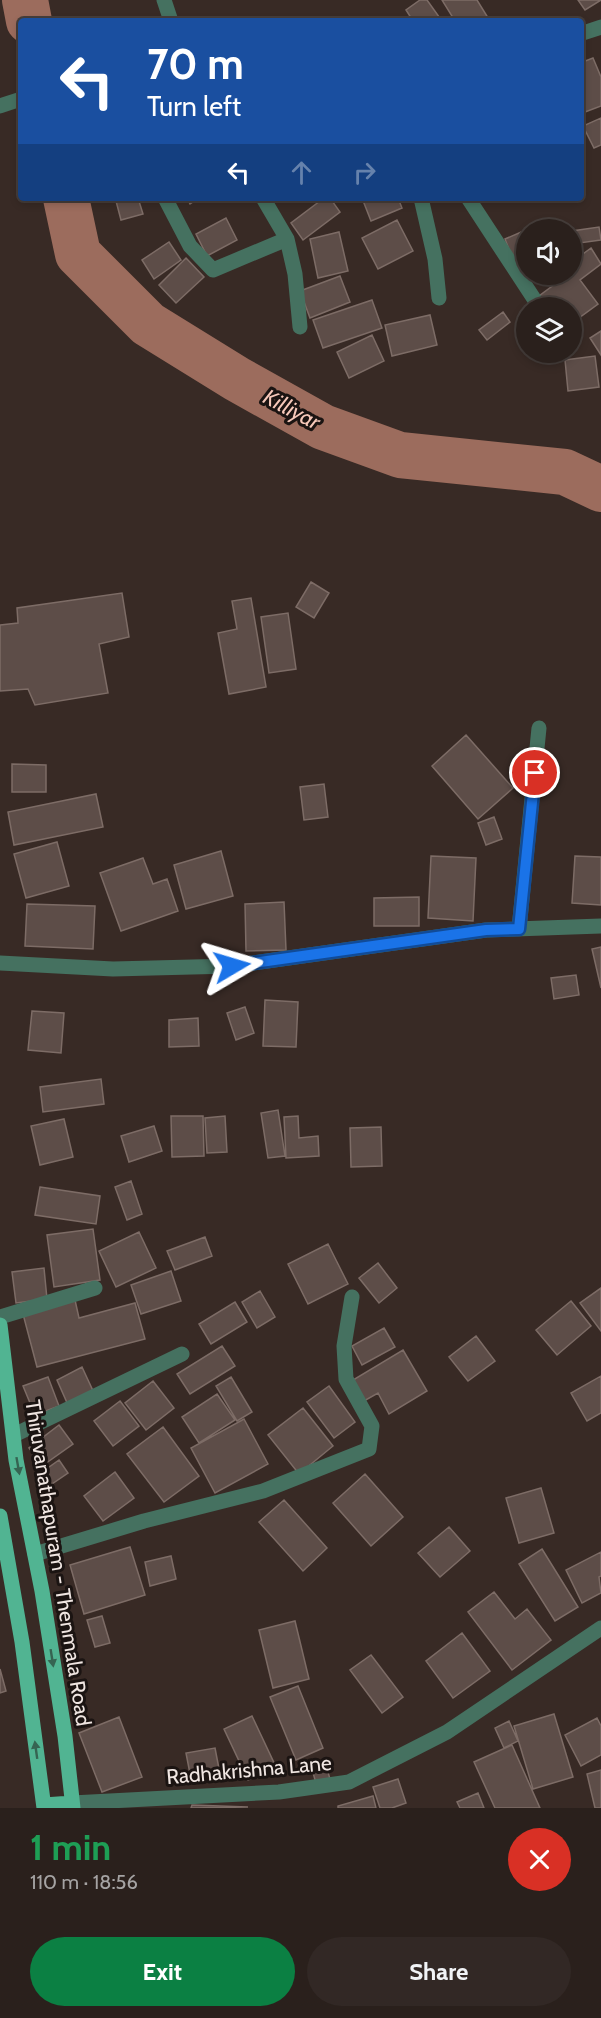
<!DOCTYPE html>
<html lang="en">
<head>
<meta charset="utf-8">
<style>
	:root { --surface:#2a201c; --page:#322825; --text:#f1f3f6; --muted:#a5a3a3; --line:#463e3b; --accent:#0b8043 }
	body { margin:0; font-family:Cabin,sans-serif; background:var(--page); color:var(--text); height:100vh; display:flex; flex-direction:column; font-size:22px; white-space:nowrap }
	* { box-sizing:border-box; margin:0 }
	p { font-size:20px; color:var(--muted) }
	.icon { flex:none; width:33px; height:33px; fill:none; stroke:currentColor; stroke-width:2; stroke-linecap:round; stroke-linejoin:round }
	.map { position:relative; height:1808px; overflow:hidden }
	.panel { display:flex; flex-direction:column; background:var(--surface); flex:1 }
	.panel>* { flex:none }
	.guide { position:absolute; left:18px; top:18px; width:566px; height:183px; border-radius:6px; box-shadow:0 3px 9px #0003,0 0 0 2px var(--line); background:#1a4fa0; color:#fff; overflow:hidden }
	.tools { position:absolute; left:516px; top:219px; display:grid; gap:12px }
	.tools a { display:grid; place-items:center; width:66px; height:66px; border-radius:50%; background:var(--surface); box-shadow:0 3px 9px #0003,0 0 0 2px var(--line); font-size:30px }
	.pin { position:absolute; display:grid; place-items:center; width:51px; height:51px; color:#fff; margin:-26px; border:3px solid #fff; border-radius:50%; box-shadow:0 2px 6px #0007 }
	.me { position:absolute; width:66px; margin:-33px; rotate:83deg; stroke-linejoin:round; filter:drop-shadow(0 0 4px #0008) }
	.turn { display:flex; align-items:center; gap:21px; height:126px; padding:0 30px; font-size:27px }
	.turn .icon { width:78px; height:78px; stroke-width:2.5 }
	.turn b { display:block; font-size:42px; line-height:51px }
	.lanes { display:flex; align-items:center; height:57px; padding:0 30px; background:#0003; justify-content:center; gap:30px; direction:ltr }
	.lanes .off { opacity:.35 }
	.round { display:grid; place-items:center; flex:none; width:63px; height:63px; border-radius:32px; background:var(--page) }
	.headline { display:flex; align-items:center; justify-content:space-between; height:102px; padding:0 30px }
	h1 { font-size:36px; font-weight:700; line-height:45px; color:#1e9e55 }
	.cta { display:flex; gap:12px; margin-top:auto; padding:12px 30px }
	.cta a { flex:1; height:69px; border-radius:36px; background:var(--accent); color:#fff; font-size:24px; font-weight:700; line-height:69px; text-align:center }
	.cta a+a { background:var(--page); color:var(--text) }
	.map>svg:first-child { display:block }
</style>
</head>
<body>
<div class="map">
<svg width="601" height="1808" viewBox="0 0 601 1808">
	<rect width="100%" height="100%" fill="#382a25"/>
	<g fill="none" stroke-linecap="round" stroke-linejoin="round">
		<path stroke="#9c6c5d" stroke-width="46" d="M 25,0 L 29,21
			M 66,198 L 78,254 L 148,324 L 237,379 L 323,427 L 400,455 L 565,472 L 601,489"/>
	</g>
	<path fill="#5d4d48" stroke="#7d6c66" stroke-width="1.5" d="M 420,0 L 427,0 L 442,21 L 413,21 L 406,10 Z
		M 442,0 L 477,0 L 490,21 L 455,21 Z
		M 578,0 L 601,0 L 585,10 Z
		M 593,58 L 601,77 L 601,106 L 585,112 L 580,101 L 580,63 Z
		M 601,118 L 601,145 L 594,148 L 583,126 Z
		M 127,198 L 138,198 L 143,214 L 121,220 L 116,201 Z
		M 187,198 L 199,198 L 190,204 Z
		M 324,198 L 330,198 L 340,212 L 303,240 L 291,223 Z
		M 362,198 L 398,198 L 402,208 L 371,221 Z
		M 226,218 L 237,240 L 207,256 L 196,234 Z
		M 397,220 L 413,251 L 378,269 L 362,238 Z
		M 599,227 L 601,240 L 572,244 L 572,231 Z
		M 526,230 L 526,255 L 513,260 L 505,239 Z
		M 339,232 L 348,271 L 318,278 L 310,239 Z
		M 169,242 L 181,260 L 154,279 L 142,260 Z
		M 591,248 L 601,264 L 580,280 L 598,304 L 572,323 L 572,308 L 547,308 L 539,296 L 563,278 L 560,274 L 572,274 L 572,262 Z
		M 186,258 L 204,277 L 176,303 L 159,285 Z
		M 340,276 L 350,302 L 310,318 L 300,291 Z
		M 372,300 L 382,328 L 323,348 L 313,320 Z
		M 503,312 L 510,322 L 487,340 L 479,330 Z
		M 430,315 L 437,345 L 392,356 L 385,325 Z
		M 601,331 L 601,355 L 590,338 Z
		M 372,335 L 384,361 L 349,378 L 337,352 Z
		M 595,356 L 599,387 L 568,391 L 565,360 Z
		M 311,582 L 329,593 L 314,618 L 296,607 Z
		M 122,593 L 129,637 L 99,644 L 108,693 L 35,705 L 28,689 L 0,691 L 0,625 L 18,623 L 17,608 Z
		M 251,598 L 266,687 L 229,694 L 218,633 L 237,629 L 232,601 Z
		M 288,613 L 296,669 L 269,673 L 261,617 Z
		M 466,735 L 513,788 L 478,819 L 432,766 Z
		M 12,764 L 46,765 L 46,792 L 12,792 Z
		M 324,784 L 328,817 L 304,820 L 300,787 Z
		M 96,794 L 103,827 L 14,845 L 8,812 Z
		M 494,817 L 502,839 L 486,845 L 478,823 Z
		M 57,842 L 69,886 L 26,898 L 14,854 Z
		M 221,851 L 233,896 L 186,909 L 174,865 Z
		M 431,856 L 476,858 L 473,921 L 428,918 Z
		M 575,856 L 601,857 L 601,905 L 572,903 Z
		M 143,858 L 153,884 L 167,879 L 178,911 L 121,931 L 100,873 Z
		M 419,897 L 419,926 L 374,926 L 374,898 Z
		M 284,902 L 286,950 L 246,951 L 245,904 Z
		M 27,904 L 95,906 L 93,949 L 25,946 Z
		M 601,947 L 601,988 L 592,949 Z
		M 576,975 L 579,995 L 554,999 L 551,978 Z
		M 265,1000 L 298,1002 L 296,1047 L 263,1046 Z
		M 245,1007 L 254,1033 L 236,1040 L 227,1013 Z
		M 32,1011 L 64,1013 L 61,1053 L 28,1050 Z
		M 198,1018 L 199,1046 L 169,1047 L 169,1020 Z
		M 101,1079 L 104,1104 L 43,1112 L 40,1087 Z
		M 278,1110 L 285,1156 L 268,1158 L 261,1113 Z
		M 171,1116 L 203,1116 L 204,1156 L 172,1157 Z
		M 225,1116 L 227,1152 L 207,1153 L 205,1118 Z
		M 298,1116 L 299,1138 L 318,1136 L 319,1156 L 286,1158 L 284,1117 Z
		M 64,1119 L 73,1157 L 40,1165 L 31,1126 Z
		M 154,1126 L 162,1151 L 129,1162 L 121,1136 Z
		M 381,1127 L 382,1166 L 351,1167 L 350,1128 Z
		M 131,1181 L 142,1214 L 127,1220 L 115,1187 Z
		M 40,1187 L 100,1196 L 96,1224 L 35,1215 Z
		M 93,1229 L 100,1280 L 54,1287 L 47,1235 Z
		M 139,1232 L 156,1268 L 116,1287 L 99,1251 Z
		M 205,1237 L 212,1256 L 175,1270 L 167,1251 Z
		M 328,1244 L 348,1284 L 308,1304 L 288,1264 Z
		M 378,1263 L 397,1288 L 379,1303 L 359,1278 Z
		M 44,1268 L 47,1299 L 16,1303 L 12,1272 Z
		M 171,1271 L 181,1301 L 141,1314 L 131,1285 Z
		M 601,1288 L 601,1331 L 580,1303 Z
		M 260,1291 L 275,1317 L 257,1328 L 242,1302 Z
		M 75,1300 L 79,1318 L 135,1303 L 145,1339 L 37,1367 L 23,1314 Z
		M 571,1301 L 591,1326 L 557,1355 L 536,1330 Z
		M 235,1302 L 247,1322 L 211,1344 L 199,1324 Z
		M 384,1328 L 395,1347 L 362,1365 L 352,1346 Z
		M 476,1336 L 495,1361 L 468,1381 L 449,1357 Z
		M 222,1346 L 235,1366 L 190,1394 L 177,1374 Z
		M 403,1350 L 427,1391 L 389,1414 L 378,1393 L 364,1401 L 353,1380 Z
		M 82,1367 L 94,1393 L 68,1405 L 57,1380 Z
		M 601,1376 L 601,1413 L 587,1421 L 571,1393 Z
		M 48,1377 L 59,1406 L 35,1415 L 23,1386 Z
		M 231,1377 L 252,1412 L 237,1421 L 216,1386 Z
		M 153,1381 L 174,1408 L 146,1430 L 125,1403 Z
		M 329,1386 L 355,1422 L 334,1438 L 307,1402 Z
		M 217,1394 L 235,1420 L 199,1443 L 182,1417 Z
		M 120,1401 L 139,1426 L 113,1446 L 94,1421 Z
		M 303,1408 L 333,1446 L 299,1474 L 268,1435 Z
		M 244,1419 L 268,1464 L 215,1493 L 191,1448 Z
		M 59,1425 L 73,1444 L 42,1466 L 29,1448 Z
		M 163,1427 L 199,1476 L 164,1502 L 127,1454 Z
		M 59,1460 L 68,1473 L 46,1488 L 38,1475 Z
		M 115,1472 L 134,1498 L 103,1521 L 84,1496 Z
		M 365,1474 L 403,1517 L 371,1546 L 333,1503 Z
		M 541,1488 L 554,1533 L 519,1543 L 506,1498 Z
		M 284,1500 L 327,1548 L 303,1571 L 259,1522 Z
		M 449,1527 L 470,1551 L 440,1577 L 418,1553 Z
		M 130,1547 L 145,1595 L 84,1614 L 70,1565 Z
		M 542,1549 L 578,1607 L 555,1621 L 519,1564 Z
		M 601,1552 L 601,1576 L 599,1577 L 601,1593 L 582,1603 L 566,1570 Z
		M 171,1556 L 176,1579 L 150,1586 L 145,1562 Z
		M 494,1592 L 515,1619 L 527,1609 L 551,1640 L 512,1670 L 468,1612 Z
		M 102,1616 L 110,1643 L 95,1647 L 87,1620 Z
		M 295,1621 L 309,1679 L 273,1688 L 259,1630 Z
		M 462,1633 L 490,1671 L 453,1698 L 426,1661 Z
		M 371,1655 L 403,1697 L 382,1713 L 350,1670 Z
		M 0,1669 L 6,1691 L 0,1693 Z
		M 298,1686 L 323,1748 L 296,1760 L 270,1697 Z
		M 554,1714 L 573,1777 L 533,1789 L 514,1726 Z
		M 252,1716 L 276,1767 L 248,1780 L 224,1729 Z
		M 119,1717 L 142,1777 L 102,1792 L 79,1733 Z
		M 597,1718 L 601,1726 L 601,1755 L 581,1766 L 565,1735 Z
		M 509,1721 L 518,1741 L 504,1748 L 495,1728 Z
		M 512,1745 L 540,1808 L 495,1808 L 474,1762 Z
		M 215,1748 L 220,1774 L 191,1779 L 186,1753 Z
		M 325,1762 L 330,1779 L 316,1783 L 311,1766 Z
		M 601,1770 L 601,1808 L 595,1808 L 587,1774 Z
		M 398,1779 L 406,1803 L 392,1808 L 380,1808 L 373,1787 Z
		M 478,1793 L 484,1808 L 460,1808 L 457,1802 Z
		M 373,1796 L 376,1808 L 338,1808 L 338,1806 Z
		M 192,1805 L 248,1807 L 191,1808 Z"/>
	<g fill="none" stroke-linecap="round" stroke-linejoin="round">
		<path stroke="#457160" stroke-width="15" d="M 164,0 L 171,21
			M 165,198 L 190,246 L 213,270 L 287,239
			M 263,198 L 287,239 L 295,274 L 300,327
			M 421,198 L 435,259 L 439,298
			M 468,198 L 540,308
			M 519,929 L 539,728
			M 0,963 L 113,969 L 232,966 L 486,930 L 601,926
			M 0,1317 L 95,1288
			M 14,1435 L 182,1354
			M 35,1554 L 144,1521 L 263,1491 L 369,1449 L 372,1426 L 346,1379 L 344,1346 L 352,1297
			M 72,1803 L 279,1792 L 349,1782 L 447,1732 L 601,1628"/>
		<path stroke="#457160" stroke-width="15" d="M 580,34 L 601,27
			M 0,106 L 21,99"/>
		<path stroke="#51b492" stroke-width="15" d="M 0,1325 L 16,1460 L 42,1591 L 65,1736 L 73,1808
			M 0,1516 L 22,1642 L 44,1808
			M 44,1805 L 72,1803"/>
	</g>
	<defs><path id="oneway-solid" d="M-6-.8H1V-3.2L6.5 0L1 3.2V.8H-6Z" transform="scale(1.5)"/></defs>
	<g fill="#366452">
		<use href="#oneway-solid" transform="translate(18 1466) rotate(80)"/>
		<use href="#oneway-solid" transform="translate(52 1658) rotate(81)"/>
		<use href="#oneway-solid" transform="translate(36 1750) rotate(-98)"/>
	</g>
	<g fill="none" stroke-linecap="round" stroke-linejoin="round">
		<defs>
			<path id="route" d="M 232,966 L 486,930 L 519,929 L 535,773"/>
		</defs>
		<use href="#route" stroke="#114b97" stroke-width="15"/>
		<use href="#route" stroke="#1a73e8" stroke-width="10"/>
	</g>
	<g text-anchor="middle" stroke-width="6" stroke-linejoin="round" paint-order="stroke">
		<g font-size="21" fill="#f0e6e2" stroke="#1b1412">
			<text transform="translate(58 1563) rotate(81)" y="7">Thiruvanathapuram - Thenmala Road</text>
			<text transform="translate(249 1770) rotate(-5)" y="7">Radhakrishna Lane</text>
		</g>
		<g font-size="22" font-style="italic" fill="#f7c9ba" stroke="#1b1412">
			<text transform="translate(292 409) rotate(28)" y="8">Killiyar</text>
		</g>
	</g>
</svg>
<div class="tools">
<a><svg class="icon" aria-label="sound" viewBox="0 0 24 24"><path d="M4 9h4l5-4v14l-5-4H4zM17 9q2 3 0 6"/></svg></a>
<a><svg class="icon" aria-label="layers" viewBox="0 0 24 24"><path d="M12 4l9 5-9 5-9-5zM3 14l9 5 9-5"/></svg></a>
</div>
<div class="pin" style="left:535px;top:773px;background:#d93025"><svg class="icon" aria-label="arrive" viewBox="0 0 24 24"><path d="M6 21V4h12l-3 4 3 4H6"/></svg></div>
<svg class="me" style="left:232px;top:966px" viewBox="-20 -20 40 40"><path d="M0-17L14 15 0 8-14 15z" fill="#1a73e8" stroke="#fff" stroke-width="4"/></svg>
<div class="guide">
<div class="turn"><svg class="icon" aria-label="left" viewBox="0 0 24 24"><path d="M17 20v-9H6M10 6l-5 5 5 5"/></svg><div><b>70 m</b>Turn left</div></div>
<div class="lanes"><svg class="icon" aria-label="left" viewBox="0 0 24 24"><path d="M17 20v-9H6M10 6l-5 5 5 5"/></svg><svg class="icon off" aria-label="ahead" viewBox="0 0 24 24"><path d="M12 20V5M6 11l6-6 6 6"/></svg><svg class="icon off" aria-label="right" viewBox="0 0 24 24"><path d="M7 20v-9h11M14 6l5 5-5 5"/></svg></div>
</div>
</div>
<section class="panel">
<div class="headline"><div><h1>1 min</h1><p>110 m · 18:56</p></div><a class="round" style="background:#d93025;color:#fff"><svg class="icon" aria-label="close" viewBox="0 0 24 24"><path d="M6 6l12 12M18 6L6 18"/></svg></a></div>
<div class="cta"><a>Exit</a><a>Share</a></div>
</section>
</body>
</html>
